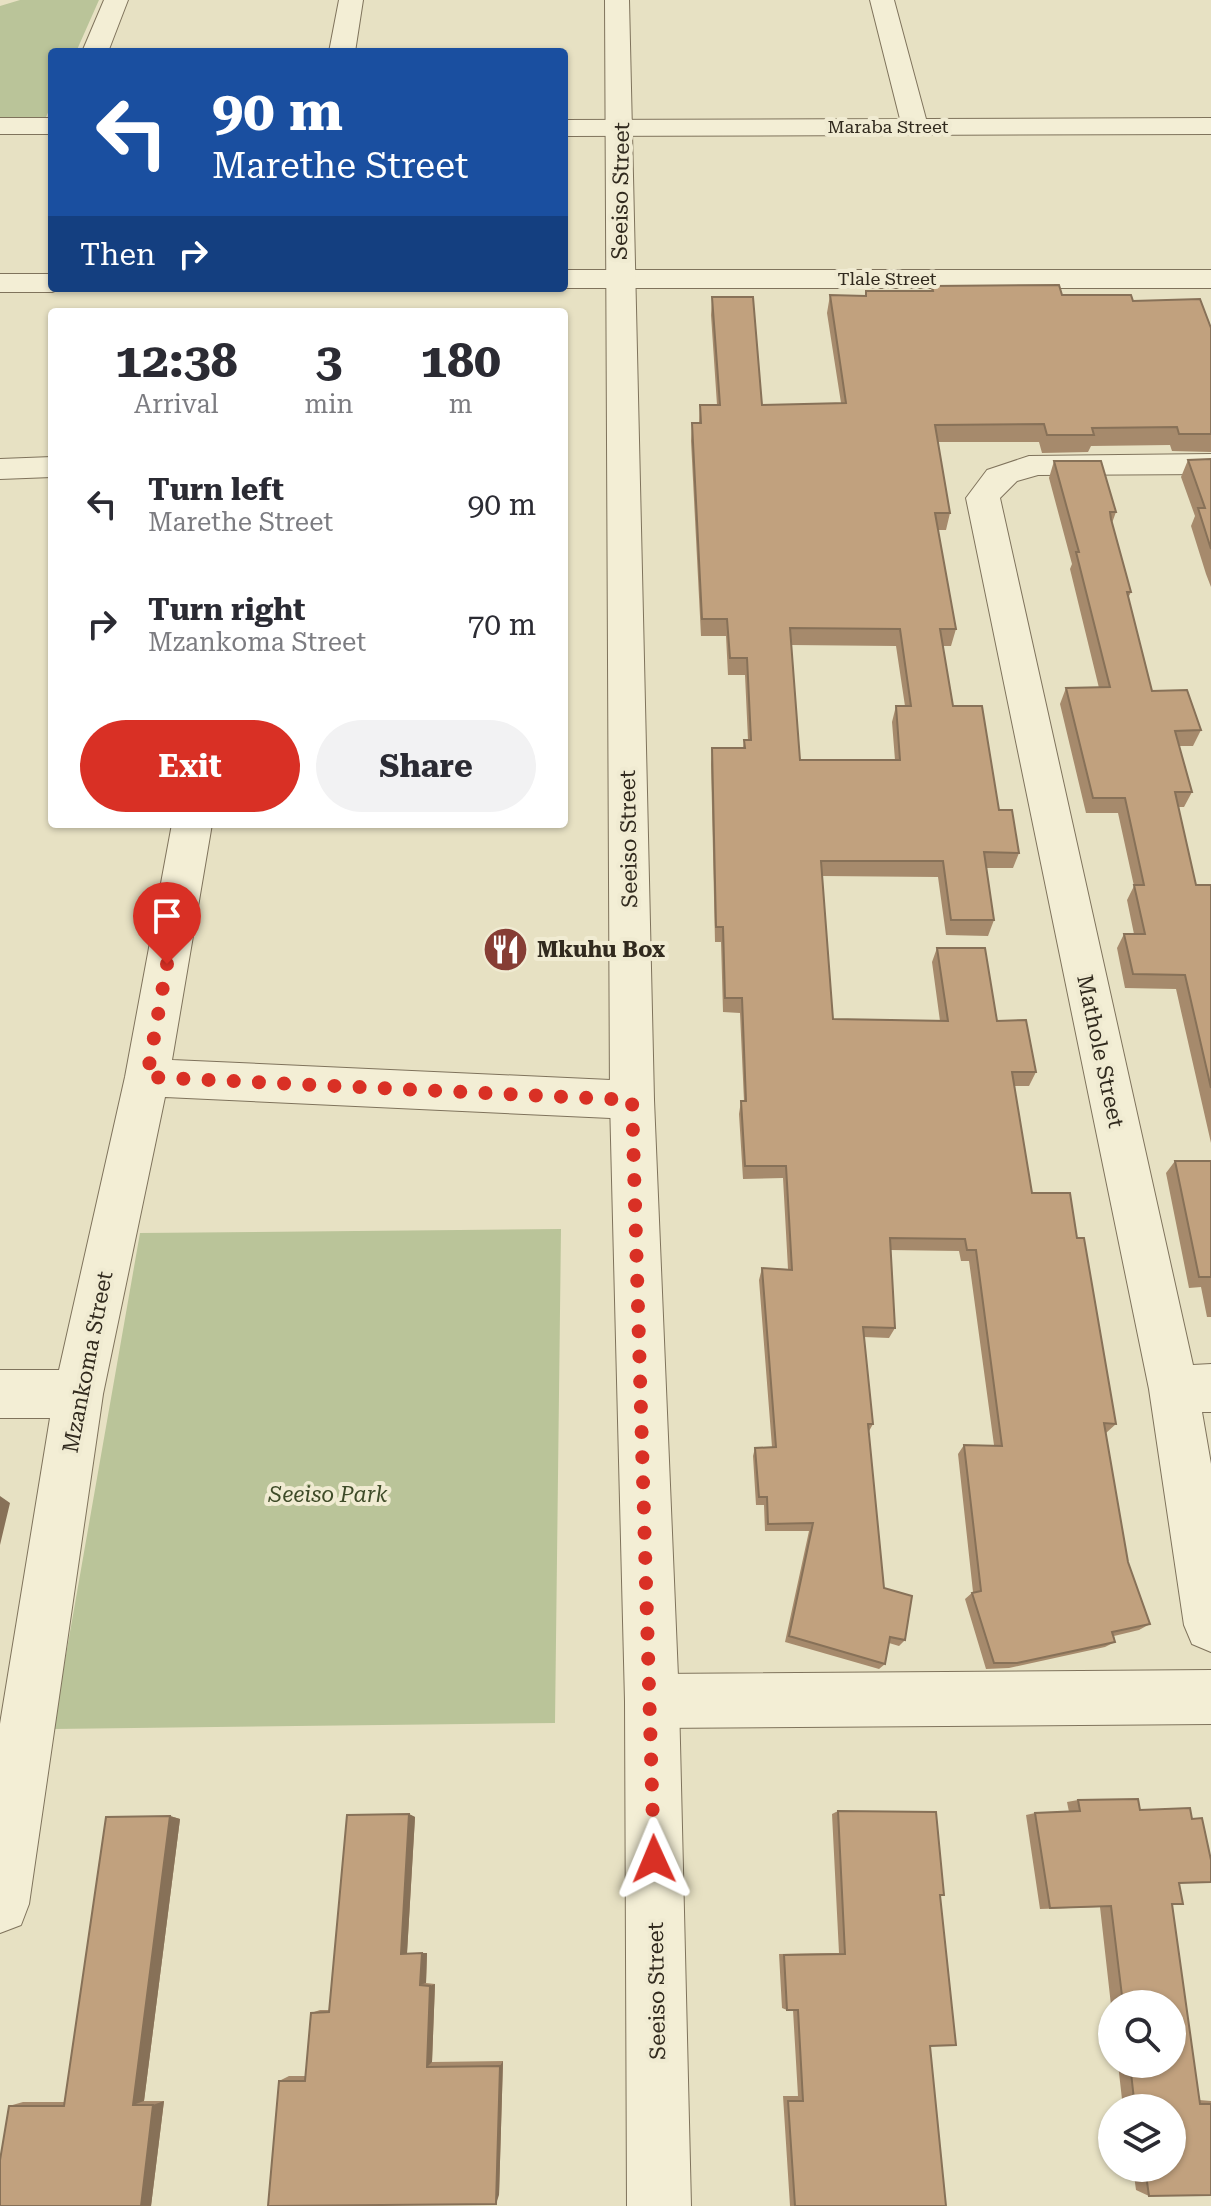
<!DOCTYPE html>
<html lang="en">
<head>
<meta charset="utf-8">
<style>
	:root { --surface:#fff; --page:#f2f2f3; --text:#2b2b33; --muted:#7c7c81; --accent:#d93025 }
	body { margin:0; font-family:"Roboto Serif",serif; background:var(--page); color:var(--text); height:100vh; display:flex; flex-direction:column; font-size:30px; white-space:nowrap }
	* { box-sizing:border-box; margin:0 }
	p { font-size:26px; color:var(--muted) }
	.icon { flex:none; width:44px; height:44px; fill:none; stroke:currentColor; stroke-width:2; stroke-linecap:round; stroke-linejoin:round }
	.map { position:relative; flex:1; overflow:hidden }
	.side { position:absolute; left:48px; top:308px; width:520px; height:520px; display:flex; flex-direction:column; background:var(--surface); border-radius:8px; box-shadow:0 2px 6px #0004 }
	.side>* { flex:none }
	.guide { position:absolute; left:48px; top:48px; width:520px; height:244px; border-radius:8px; box-shadow:0 2px 6px #0004; background:#1a4fa0; color:#fff; overflow:hidden }
	.fabs { position:absolute; left:1098px; top:1990px; display:grid; gap:16px }
	.fabs a { display:grid; place-items:center; width:88px; height:88px; border-radius:50%; background:var(--surface); box-shadow:0 2px 6px #0004; font-size:40px }
	.pin { position:absolute; display:grid; place-items:center; width:68px; height:68px; color:#fff; margin:-82px -34px; border-radius:50% 50% 50% 0; rotate:-45deg; box-shadow:0 0 8px #0007 }
	.pin .icon { rotate:45deg }
	.me { position:absolute; width:88px; margin:-44px; rotate:359deg; stroke-linejoin:round; filter:drop-shadow(0 0 6px #0008) }
	.turn { display:flex; align-items:center; gap:28px; height:168px; padding:0 32px; font-size:36px }
	.turn .icon { width:104px; height:104px; stroke-width:2.5 }
	.turn b { display:block; font-size:56px; line-height:68px }
	.then { display:flex; align-items:center; height:76px; padding:0 32px; background:#0003; gap:16px; font-size:30px }
	.eta { display:flex; justify-content:space-evenly; align-items:center; height:136px; text-align:center }
	.eta b { font-size:48px; font-weight:700; line-height:56px }
	.cta { display:flex; gap:16px; margin-top:auto; padding:16px 32px }
	.cta a { flex:1; height:92px; border-radius:48px; background:var(--accent); color:#fff; font-size:32px; font-weight:700; line-height:92px; text-align:center }
	.cta a+a { background:var(--page); color:var(--text) }
	ul { padding:0; list-style:none }
	li { display:flex; align-items:center; gap:24px; height:120px; padding:0 32px }
	li div { flex:1 }
	li b { display:block; font-size:30px }
	li em { font-style:normal }
	.map>svg:first-child { display:block }
</style>
</head>
<body>
<div class="map">
<svg width="1211" height="2206" viewBox="0 0 1211 2206">
	<rect width="100%" height="100%" fill="#e7e1c3"/>
	<path fill="#bac499" d="M 20,0 L 99,0 L 76,52 L 52,52 L 52,104 L 46,117 L 0,117 L 0,6 Z
		M 561,1229 L 555,1723 L 53,1729 L 140,1233 Z"/>
	<g fill="none" stroke-linecap="round" stroke-linejoin="round">
		<defs>
			<path id="minor" d="M 104,0 L 128,0 L 108,52 L 82,52 Z
				M 339,0 L 363,0 L 355,52 L 329,52 Z
				M 870,0 L 894,0 L 926,119 L 1211,118 L 1211,134 L 564,136 L 564,120 L 900,119 Z
				M 0,118 L 52,118 L 52,134 L 0,134 Z
				M 564,270 L 1211,270 L 1211,288 L 564,288 Z
				M 0,274 L 52,274 L 52,288 L 63,288 L 52,292 L 0,292 Z
				M 1211,454 L 1211,474 L 1038,475 L 1017,481 L 1000,498 L 1193,1365 L 1211,1364 L 1211,1412 L 1202,1412 L 1211,1464 L 1211,1652 L 1192,1644 L 1184,1625 L 1149,1389 L 966,498 L 987,470 L 1029,456 Z
				M 52,457 L 52,477 L 0,479 L 0,459 Z
				M 172,824 L 212,824 L 172,1060 L 632,1081 L 648,1087 L 654,1100 L 648,1113 L 632,1119 L 165,1097 L 103,1394 L 29,1904 L 21,1925 L 0,1933 L 0,1724 L 50,1418 L 0,1418 L 0,1370 L 59,1370 L 125,1077 Z
				M 1211,1670 L 1211,1724 L 652,1728 L 633,1720 L 625,1701 L 633,1682 L 652,1674 Z"/>
			<path id="tertiary" d="M 605,0 L 629,0 L 654,1100 L 679,1701 L 691,2206 L 627,2206 L 625,1701 L 610,1100 Z"/>
		</defs>
		<use href="#minor" stroke="#7f735c" stroke-width="2"/>
		<use href="#tertiary" stroke="#7f735c" stroke-width="2"/>
		<use href="#minor" fill="#f3eed5" fill-rule="evenodd"/>
		<use href="#tertiary" fill="#f3eed5" fill-rule="evenodd"/>
	</g>
	<path fill="#a68a6c" fill-rule="evenodd" d="M 932,286 L 1133,301 L 1211,328 L 1211,452 L 1172,451 L 1170,445 L 1091,446 L 1088,452 L 1042,453 L 1039,442 L 938,442 L 950,513 L 946,530 L 938,530 L 956,629 L 951,646 L 942,646 L 953,706 L 1019,853 L 1013,868 L 986,868 L 994,920 L 988,936 L 946,935 L 938,877 L 822,876 L 833,1019 L 940,1021 L 932,962 L 937,948 L 997,1021 L 1036,1072 L 1029,1086 L 1014,1086 L 1032,1193 L 1077,1238 L 1116,1424 L 1106,1433 L 1128,1562 L 1150,1624 L 1139,1630 L 1114,1636 L 1115,1642 L 1105,1647 L 1009,1668 L 986,1669 L 965,1599 L 973,1592 L 958,1454 L 964,1445 L 994,1445 L 969,1261 L 961,1261 L 959,1251 L 890,1250 L 895,1328 L 889,1338 L 864,1337 L 873,1424 L 868,1433 L 884,1588 L 905,1640 L 899,1646 L 889,1643 L 885,1664 L 879,1669 L 785,1642 L 809,1531 L 765,1531 L 764,1505 L 756,1505 L 753,1456 L 755,1448 L 772,1447 L 759,1280 L 762,1268 L 788,1269 L 783,1178 L 743,1179 L 739,1114 L 741,1101 L 744,1101 L 740,1013 L 723,1012 L 721,942 L 715,942 L 711,764 L 712,748 L 743,748 L 744,740 L 748,740 L 745,675 L 728,675 L 726,636 L 701,636 L 691,441 L 692,423 L 699,423 L 700,405 L 717,405 L 711,315 L 712,297 L 762,405 L 841,403 L 827,313 L 830,295 L 865,296 L 866,291 L 931,291 ZM 791,645 L 896,646 L 905,706 L 896,706 L 892,722 L 895,760 L 800,760 Z
		M 1211,459 L 1211,587 L 1206,574 L 1191,526 L 1195,516 L 1181,477 L 1188,460 Z
		M 1054,461 L 1116,512 L 1112,523 L 1131,592 L 1128,598 L 1152,691 L 1201,730 L 1193,746 L 1179,746 L 1192,792 L 1184,807 L 1178,807 L 1196,885 L 1211,885 L 1211,1143 L 1176,989 L 1125,988 L 1117,948 L 1124,934 L 1134,934 L 1127,900 L 1134,886 L 1118,813 L 1086,813 L 1060,704 L 1066,688 L 1099,688 L 1070,569 L 1072,564 L 1049,478 Z
		M 1175,1161 L 1211,1161 L 1211,1317 L 1207,1317 L 1201,1287 L 1189,1288 L 1166,1173 Z
		M 1078,1800 L 1140,1810 L 1179,1883 L 1172,1904 L 1199,2100 L 1211,2101 L 1211,2195 L 1149,2196 L 1136,2190 L 1133,2168 L 1172,2168 L 1172,2108 L 1123,2108 L 1118,2064 L 1172,2064 L 1172,2004 L 1112,2004 L 1112,2014 L 1100,1907 L 1040,1909 L 1026,1815 L 1035,1813 L 1069,1812 L 1067,1802 Z
		M 838,1811 L 940,1895 L 930,2046 L 946,2206 L 790,2206 L 783,2096 L 798,2096 L 793,2010 L 787,2010 L 782,2008 L 779,1954 L 839,1953 L 832,1814 Z
		M 409,1814 L 415,1817 L 407,1953 L 427,1953 L 426,1983 L 435,1984 L 432,2062 L 503,2061 L 499,2195 L 279,2081 L 289,2076 L 306,2076 L 311,2013 L 320,2010 L 329,2010 Z
		M 170,1816 L 180,1819 L 144,2101 L 164,2101 L 151,2206 L 9,2106 L 23,2102 L 65,2102 Z"/>
	<path fill="#877158" d="M 0,1496 L 10,1503 L 0,1545 Z
		M 409,1814 L 415,1817 L 407,1953 L 401,1954 Z
		M 170,1816 L 180,1819 L 144,2101 L 133,2105 Z
		M 422,1953 L 427,1953 L 426,1983 L 420,1985 Z
		M 435,1984 L 432,2062 L 427,2067 L 430,1986 Z
		M 503,2061 L 499,2195 L 496,2204 L 500,2066 Z
		M 164,2101 L 151,2206 L 141,2206 L 153,2105 Z"/>
	<path fill="#c1a17e" stroke="#877158" stroke-width="2" fill-rule="evenodd" d="M 1059,285 L 1062,295 L 1131,295 L 1133,301 L 1200,299 L 1211,328 L 1211,434 L 1179,434 L 1177,427 L 1092,428 L 1094,435 L 1047,435 L 1044,424 L 935,425 L 950,513 L 935,513 L 956,629 L 940,629 L 953,706 L 982,706 L 999,810 L 1012,810 L 1019,853 L 984,852 L 994,920 L 951,920 L 943,861 L 821,861 L 833,1019 L 948,1021 L 937,948 L 985,948 L 997,1021 L 1026,1020 L 1036,1072 L 1012,1072 L 1032,1193 L 1070,1193 L 1077,1238 L 1084,1238 L 1116,1424 L 1104,1423 L 1128,1562 L 1150,1624 L 1112,1632 L 1115,1642 L 1017,1663 L 994,1663 L 972,1593 L 981,1591 L 964,1445 L 1002,1446 L 976,1250 L 967,1250 L 965,1239 L 890,1238 L 895,1328 L 863,1327 L 873,1424 L 868,1424 L 884,1588 L 912,1596 L 905,1640 L 890,1637 L 885,1664 L 789,1636 L 813,1523 L 768,1524 L 767,1497 L 759,1497 L 755,1448 L 776,1447 L 762,1268 L 792,1270 L 786,1166 L 745,1166 L 741,1101 L 746,1101 L 742,998 L 725,998 L 723,927 L 716,927 L 712,748 L 745,748 L 744,740 L 751,740 L 747,658 L 730,658 L 727,619 L 702,619 L 692,423 L 701,423 L 700,405 L 720,405 L 712,297 L 753,297 L 762,405 L 846,403 L 830,295 L 866,296 L 866,291 L 933,291 L 932,286 ZM 790,628 L 900,629 L 911,706 L 896,706 L 900,760 L 800,760 Z
		M 1211,459 L 1211,549 L 1198,508 L 1205,508 L 1188,460 Z
		M 1054,461 L 1101,461 L 1116,512 L 1110,512 L 1111,519 L 1131,592 L 1127,592 L 1152,691 L 1187,690 L 1201,730 L 1175,731 L 1192,792 L 1175,792 L 1196,885 L 1211,885 L 1211,1088 L 1185,975 L 1133,974 L 1124,934 L 1145,934 L 1134,885 L 1144,885 L 1125,798 L 1093,798 L 1066,688 L 1110,687 L 1076,552 L 1079,552 Z
		M 1175,1161 L 1211,1161 L 1211,1278 L 1211,1277 L 1199,1277 Z
		M 1138,1799 L 1140,1810 L 1190,1808 L 1192,1819 L 1202,1818 L 1211,1860 L 1211,1882 L 1179,1883 L 1183,1904 L 1172,1904 L 1200,2104 L 1211,2104 L 1211,2195 L 1149,2196 L 1145,2168 L 1172,2168 L 1172,2108 L 1135,2108 L 1130,2064 L 1172,2064 L 1172,2004 L 1123,2004 L 1111,1906 L 1050,1908 L 1035,1813 L 1080,1811 L 1078,1800 Z
		M 838,1811 L 936,1812 L 944,1895 L 940,1895 L 956,2045 L 930,2046 L 946,2206 L 795,2206 L 788,2101 L 803,2101 L 798,2010 L 787,2010 L 784,1955 L 845,1954 Z
		M 409,1814 L 401,1954 L 422,1953 L 420,1985 L 430,1986 L 427,2067 L 500,2066 L 496,2204 L 268,2206 L 279,2081 L 305,2081 L 311,2013 L 329,2012 L 347,1815 Z
		M 170,1816 L 133,2105 L 153,2105 L 141,2206 L 0,2206 L 0,2160 L 9,2106 L 64,2106 L 106,1817 Z"/>
	<g fill="none" stroke-linecap="round" stroke-linejoin="round">
		<path stroke="#d93025" stroke-width="14" stroke-dasharray="0 25.2" d="M 167,964 L 147,1077 L 632,1100 L 654,1859"/>
	</g>
	<defs>
		<symbol id="restaurant-disc" viewBox="-11 -11 22 22"><circle r="9.5" fill="#863d34" stroke="#f0ebd2"/><path d="M-5-6h1v4h1v-4h1v4h1v-4h1v5L-1.5 .5V6h-2V.5L-5-1ZM5-6V6H3V1.5H1.5Q1.5-4 5-6Z" fill="#fff"/></symbol>
	</defs>
	<g fill-rule="evenodd">
		<use href="#restaurant-disc" x="480" y="924" width="51" height="51"/>
	</g>
	<g text-anchor="middle" stroke-width="8" stroke-linejoin="round" paint-order="stroke">
		<g font-size="18" fill="#312a1e" stroke="#f0ebd2">
			<text x="888" y="133">Maraba Street</text>
			<text x="887" y="285">Tlale Street</text>
		</g>
		<g font-size="22" fill="#312a1e" stroke="#f0ebd2">
			<text transform="translate(620 191) rotate(-89)" y="8">Seeiso Street</text>
			<text transform="translate(628 839) rotate(-91)" y="8">Seeiso Street</text>
			<text transform="translate(1101 1051) rotate(78)" y="8">Mathole Street</text>
			<text transform="translate(87 1362) rotate(-79)" y="8">Mzankoma Street</text>
			<text transform="translate(656 1991) rotate(-91)" y="8">Seeiso Street</text>
		</g>
		<g font-size="22" font-weight="bold" fill="#312a1e" stroke="#f0ebd2" text-anchor="start">
			<text x="537" y="957">Mkuhu Box</text>
		</g>
		<g font-size="22" font-style="italic" fill="#3e4b28" stroke="#f0ebd2">
			<text x="328" y="1502">Seeiso Park</text>
		</g>
	</g>
</svg>
<div class="fabs">
<a><svg class="icon" aria-label="search" viewBox="0 0 24 24"><circle cx="10" cy="10" r="6"/><path d="M15 15l6 6"/></svg></a>
<a><svg class="icon" aria-label="layers" viewBox="0 0 24 24"><path d="M12 4l9 5-9 5-9-5zM3 14l9 5 9-5"/></svg></a>
</div>
<div class="pin" style="left:167px;top:964px;background:#d93025"><svg class="icon" aria-label="arrive" viewBox="0 0 24 24"><path d="M6 21V4h12l-3 4 3 4H6"/></svg></div>
<svg class="me" style="left:654px;top:1859px" viewBox="-20 -20 40 40"><path d="M0-17L14 15 0 8-14 15z" fill="#d93025" stroke="#fff" stroke-width="4"/></svg>
<div class="guide">
<div class="turn"><svg class="icon" aria-label="left" viewBox="0 0 24 24"><path d="M17 20v-9H6M10 6l-5 5 5 5"/></svg><div><b>90 m</b>Marethe Street</div></div>
<div class="then">Then<svg class="icon" aria-label="right" viewBox="0 0 24 24"><path d="M7 20v-9h11M14 6l5 5-5 5"/></svg></div>
</div>
<section class="side">
<div class="eta">
<div><b>12:38</b><p>Arrival</p></div>
<div><b>3</b><p>min</p></div>
<div><b>180</b><p>m</p></div>
</div>
<ul>
<li><svg class="icon" aria-label="left" viewBox="0 0 24 24"><path d="M17 20v-9H6M10 6l-5 5 5 5"/></svg><div><b>Turn left</b><p>Marethe Street</p></div><em>90 m</em></li>
<li><svg class="icon" aria-label="right" viewBox="0 0 24 24"><path d="M7 20v-9h11M14 6l5 5-5 5"/></svg><div><b>Turn right</b><p>Mzankoma Street</p></div><em>70 m</em></li>
</ul>
<div class="cta"><a>Exit</a><a>Share</a></div>
</section>
</div>
</body>
</html>
